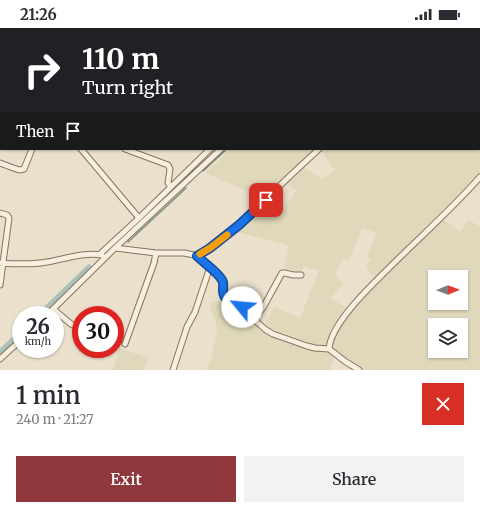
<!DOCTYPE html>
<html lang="en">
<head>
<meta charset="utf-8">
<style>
	:root { --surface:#fff; --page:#f2f2f3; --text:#2b2b33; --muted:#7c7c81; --accent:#8e383b }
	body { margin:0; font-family:Merriweather,serif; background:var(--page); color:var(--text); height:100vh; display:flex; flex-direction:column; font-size:15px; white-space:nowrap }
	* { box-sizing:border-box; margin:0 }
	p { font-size:13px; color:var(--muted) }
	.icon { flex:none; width:22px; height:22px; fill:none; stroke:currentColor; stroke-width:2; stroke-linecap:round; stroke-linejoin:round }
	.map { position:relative; height:342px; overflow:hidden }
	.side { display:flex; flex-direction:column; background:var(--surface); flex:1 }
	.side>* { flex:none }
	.hud { position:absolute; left:0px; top:0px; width:480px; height:122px; box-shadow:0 1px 3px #0004; background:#202124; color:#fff; overflow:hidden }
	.needle { width:26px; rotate:89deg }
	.fabs { position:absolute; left:428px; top:242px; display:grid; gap:8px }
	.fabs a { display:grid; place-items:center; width:40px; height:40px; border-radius:0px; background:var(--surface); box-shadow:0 1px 3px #0004; font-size:20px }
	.speed { position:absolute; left:12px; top:278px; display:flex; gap:8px; font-size:20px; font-weight:700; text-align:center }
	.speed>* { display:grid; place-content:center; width:52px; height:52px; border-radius:50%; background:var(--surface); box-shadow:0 1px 3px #0004; line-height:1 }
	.speed small { font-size:10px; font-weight:400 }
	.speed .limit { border:6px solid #d22; background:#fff; color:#111 }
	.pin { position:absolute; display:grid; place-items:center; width:34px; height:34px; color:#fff; margin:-17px; border-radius:8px; box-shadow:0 2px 6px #0006 }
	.me { position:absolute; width:44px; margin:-22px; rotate:298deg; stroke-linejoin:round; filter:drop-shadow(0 0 3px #0008) }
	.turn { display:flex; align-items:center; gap:14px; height:84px; padding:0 16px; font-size:18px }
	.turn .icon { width:52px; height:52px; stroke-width:2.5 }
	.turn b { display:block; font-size:28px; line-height:34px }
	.then { display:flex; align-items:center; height:38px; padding:0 16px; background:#0003; gap:8px; font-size:15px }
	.round { display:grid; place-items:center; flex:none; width:42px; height:42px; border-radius:0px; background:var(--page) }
	.head { display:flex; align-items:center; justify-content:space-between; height:68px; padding:0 16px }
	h1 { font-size:24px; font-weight:600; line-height:30px }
	.cta { display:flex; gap:8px; margin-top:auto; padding:8px 16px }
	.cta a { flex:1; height:46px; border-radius:0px; background:var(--accent); color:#fff; font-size:16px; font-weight:600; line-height:46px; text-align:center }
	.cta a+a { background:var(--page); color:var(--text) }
	.status { display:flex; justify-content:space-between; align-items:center; height:28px; padding:0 20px; background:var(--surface); direction:ltr }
	.status svg { height:11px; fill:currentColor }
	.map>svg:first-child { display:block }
</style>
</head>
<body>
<div class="status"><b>21:26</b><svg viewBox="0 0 49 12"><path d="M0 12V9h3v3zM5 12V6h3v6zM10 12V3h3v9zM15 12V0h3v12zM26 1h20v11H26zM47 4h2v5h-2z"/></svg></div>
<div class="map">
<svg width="480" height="342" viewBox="0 0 480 342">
	<rect width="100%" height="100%" fill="#ebe0cc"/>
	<path fill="#dfd8ba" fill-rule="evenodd" d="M 479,37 L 480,38 L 480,147 L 375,249 L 370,245 L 366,238 L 371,231 L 367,228 L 377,205 L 362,200 L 349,232 L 343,231 L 335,246 L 343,256 L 330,270 L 346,280 L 330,305 L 327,317 L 317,317 L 308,314 L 268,299 L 266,295 L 274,279 L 300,290 L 319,243 L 304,238 L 301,244 L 284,240 L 289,218 L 235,203 L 267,172 L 285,179 L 297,162 L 285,155 L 301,138 L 322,151 L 335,142 L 322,124 L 319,123 L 320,121 L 479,121 Z
		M 231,121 L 317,121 L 265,170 L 205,145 Z
		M 442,190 L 460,204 L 469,192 L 480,199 L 480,342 L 363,342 L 358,337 L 333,321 L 331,317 L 333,310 L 350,286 L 377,255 ZM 435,249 L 461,249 L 461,275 L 435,275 ZM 435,297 L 461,297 L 461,323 L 435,323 Z
		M 223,272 L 251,285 L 257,298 L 265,303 L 327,323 L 334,328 L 330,342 L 206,342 L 209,337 L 212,327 L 217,303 L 215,292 L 210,280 L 210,275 Z
		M 120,320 L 148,330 L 143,342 L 113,342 Z"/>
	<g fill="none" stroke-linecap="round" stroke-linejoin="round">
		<path stroke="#738e86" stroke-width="1.5" d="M 419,0 L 420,1
			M 412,1 L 414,0
			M 479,32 L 480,32
			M 203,143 L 227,121
			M 128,214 L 186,160"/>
		<path stroke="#abc0b9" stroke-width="5" d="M 39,287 L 89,239
			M 0,324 L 21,304"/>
		<defs>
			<path id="street" d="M 317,0 L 318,1
				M 424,0 L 425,1
				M 31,1 L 31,0
				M 175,1 L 175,0
				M 376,1 L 378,0
				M 397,1 L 400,0
				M 0,22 L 1,23
				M 479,28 L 480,28
				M 81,121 L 139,190 L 100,226
				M 125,121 L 168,137 L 170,141 L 168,155 L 171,159
				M 0,135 L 19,142 L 24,141 L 32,121
				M 0,185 L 7,187 L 9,190 L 0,257
				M 139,190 L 210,121
				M 115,220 L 221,121
				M 197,228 L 210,220 L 241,195 L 292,146 L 319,121
				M 0,235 C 15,236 32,237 47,234 C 65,231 83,224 102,227
				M 53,281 L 71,296 L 81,301
				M 47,287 L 115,220 L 156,225 L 184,225 L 194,227 L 210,239 L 222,252 L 223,255 L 223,265 L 225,271 L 231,275 L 246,280 L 253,284 L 257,294 L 266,302 L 273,306 L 307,318 L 315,320 L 329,321 L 346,334 L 359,342
				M 256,289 L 264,278 L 282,245 L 285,245 L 293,247 L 301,247
				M 125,316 L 154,235 L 156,225
				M 329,321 C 331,294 374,255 393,236 C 422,207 453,180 480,149
				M 0,331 L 21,312
				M 173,342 L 187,299 L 195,284 L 210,239"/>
		</defs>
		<use href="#street" stroke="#867461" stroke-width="7"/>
		<use href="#street" stroke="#f6eede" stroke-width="5"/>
	</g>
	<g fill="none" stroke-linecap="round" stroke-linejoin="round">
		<defs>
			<path id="route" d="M 242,279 C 233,275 223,273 223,262 C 223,258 224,255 222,252 C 218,244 204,235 197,228 L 210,220 L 239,197 L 266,172"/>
		</defs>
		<use href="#route" stroke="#114b97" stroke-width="10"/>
		<use href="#route" stroke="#1a73e8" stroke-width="7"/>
		<path stroke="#f59e0b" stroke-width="7" d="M 200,226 L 210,220 L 227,207"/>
	</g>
</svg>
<div class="fabs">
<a><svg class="needle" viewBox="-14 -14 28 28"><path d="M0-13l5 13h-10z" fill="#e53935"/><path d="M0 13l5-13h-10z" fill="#7c7c81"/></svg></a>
<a><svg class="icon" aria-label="layers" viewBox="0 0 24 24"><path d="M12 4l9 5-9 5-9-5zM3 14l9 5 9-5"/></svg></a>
</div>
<div class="speed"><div>26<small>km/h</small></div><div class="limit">30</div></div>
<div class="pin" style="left:266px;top:172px;background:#d93025"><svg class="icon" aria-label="arrive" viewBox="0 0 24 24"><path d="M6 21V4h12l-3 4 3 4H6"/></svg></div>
<svg class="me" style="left:242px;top:279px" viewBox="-20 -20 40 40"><circle r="19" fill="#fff"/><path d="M0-13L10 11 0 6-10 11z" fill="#1a73e8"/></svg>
<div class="hud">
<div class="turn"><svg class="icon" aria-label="right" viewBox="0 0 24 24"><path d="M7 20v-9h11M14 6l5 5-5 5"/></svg><div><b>110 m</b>Turn right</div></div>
<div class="then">Then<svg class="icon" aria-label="arrive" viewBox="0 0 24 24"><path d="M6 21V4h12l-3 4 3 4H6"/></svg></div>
</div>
</div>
<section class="side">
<div class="head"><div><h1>1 min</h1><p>240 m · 21:27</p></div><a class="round" style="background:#d93025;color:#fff"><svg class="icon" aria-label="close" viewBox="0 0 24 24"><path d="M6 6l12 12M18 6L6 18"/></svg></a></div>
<div class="cta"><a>Exit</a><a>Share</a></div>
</section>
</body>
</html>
